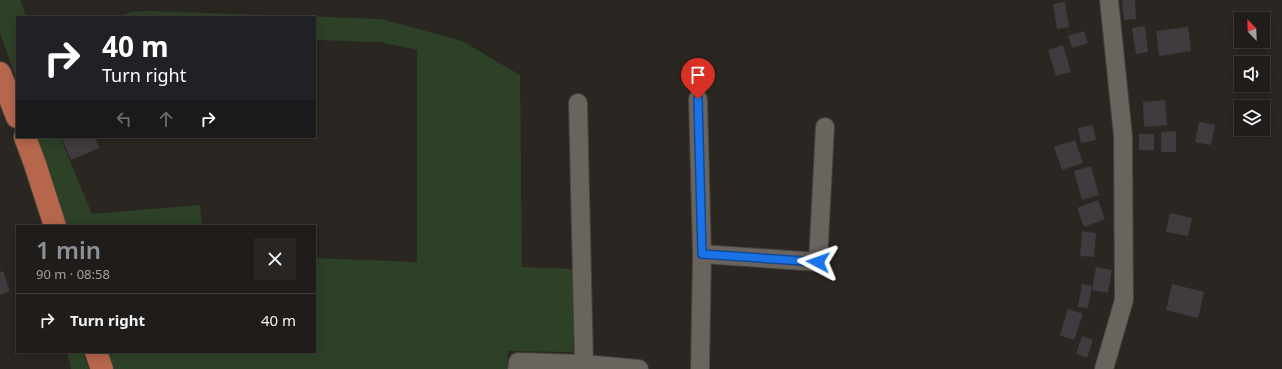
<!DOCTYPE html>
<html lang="en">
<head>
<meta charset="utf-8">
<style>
	:root { --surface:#201c19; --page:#282522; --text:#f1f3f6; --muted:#a2a1a2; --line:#3d3a38; --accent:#8c9099 }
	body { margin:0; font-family:"Noto Sans",sans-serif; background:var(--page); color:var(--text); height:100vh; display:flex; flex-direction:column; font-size:15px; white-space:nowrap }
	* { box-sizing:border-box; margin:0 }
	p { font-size:13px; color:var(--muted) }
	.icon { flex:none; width:22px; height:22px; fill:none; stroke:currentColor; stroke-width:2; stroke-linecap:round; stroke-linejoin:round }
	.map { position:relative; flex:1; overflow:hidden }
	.panel { position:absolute; left:16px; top:225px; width:300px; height:128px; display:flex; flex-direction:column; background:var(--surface); border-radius:0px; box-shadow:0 2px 10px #0003,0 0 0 1px var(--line) }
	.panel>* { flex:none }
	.guide { position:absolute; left:16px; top:16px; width:300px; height:122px; border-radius:0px; box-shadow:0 2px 10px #0003,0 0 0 1px var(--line); background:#202124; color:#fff; overflow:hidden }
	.needle { width:26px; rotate:337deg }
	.tools { position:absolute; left:1234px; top:12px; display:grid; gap:8px }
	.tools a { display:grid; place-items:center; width:36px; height:36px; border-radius:0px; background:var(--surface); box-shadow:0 2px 10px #0003,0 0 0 1px var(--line); font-size:20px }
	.pin { position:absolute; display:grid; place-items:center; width:34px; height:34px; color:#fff; margin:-41px -17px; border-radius:50% 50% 50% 0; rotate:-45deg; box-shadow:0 0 4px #0007 }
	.pin .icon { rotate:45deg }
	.me { position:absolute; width:44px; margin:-22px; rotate:274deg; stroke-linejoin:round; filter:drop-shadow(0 0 3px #0008) }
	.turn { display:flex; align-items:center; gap:14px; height:84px; padding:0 20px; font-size:18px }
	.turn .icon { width:52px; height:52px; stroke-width:2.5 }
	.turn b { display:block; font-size:28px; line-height:34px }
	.lanes { display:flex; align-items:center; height:38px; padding:0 20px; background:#0003; justify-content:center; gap:20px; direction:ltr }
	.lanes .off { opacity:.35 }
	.round { display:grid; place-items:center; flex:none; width:42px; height:42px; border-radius:0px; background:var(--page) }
	.summary { display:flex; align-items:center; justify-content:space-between; height:68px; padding:0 20px }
	h1 { font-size:24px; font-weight:600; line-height:30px; color:var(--accent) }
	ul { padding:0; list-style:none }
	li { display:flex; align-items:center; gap:12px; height:52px; padding:0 20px; border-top:1px solid var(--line) }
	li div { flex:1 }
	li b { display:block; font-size:15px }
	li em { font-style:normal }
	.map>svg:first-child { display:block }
</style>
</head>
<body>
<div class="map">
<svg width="1282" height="369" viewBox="0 0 1282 369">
	<rect width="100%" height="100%" fill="#2a2621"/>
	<path fill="#2d4127" d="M 0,0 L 20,0 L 27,17 L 17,17 L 17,81 L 0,33 Z
		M 149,11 L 381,19 L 462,41 L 520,75 L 522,267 L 575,269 L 573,352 L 508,351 L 507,369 L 112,369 L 107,352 L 315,352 L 315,258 L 417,262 L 417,50 L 380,42 L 315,40 L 315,17 L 117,17 L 131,12 Z
		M 37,137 L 60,137 L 92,214 L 200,205 L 202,226 L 67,226 Z
		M 67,352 L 83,352 L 89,369 L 71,369 Z"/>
	<path fill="#413b3f" d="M 1122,0 L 1135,0 L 1136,19 L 1124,20 Z
		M 1065,2 L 1069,27 L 1057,29 L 1053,4 Z
		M 1145,26 L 1148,52 L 1136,54 L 1132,28 Z
		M 1188,27 L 1191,51 L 1159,56 L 1156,31 Z
		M 1084,31 L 1088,43 L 1072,48 L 1068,36 Z
		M 1063,45 L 1071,72 L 1056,76 L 1048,50 Z
		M 1165,100 L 1167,125 L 1144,127 L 1143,102 Z
		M 1199,122 L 1215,125 L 1211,145 L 1195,142 Z
		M 1093,125 L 1096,140 L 1081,143 L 1078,128 Z
		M 1176,131 L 1176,152 L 1161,152 L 1161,132 Z
		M 1139,134 L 1154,134 L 1154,150 L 1139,150 Z
		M 61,137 L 95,137 L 99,148 L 71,160 Z
		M 1075,140 L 1083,163 L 1062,170 L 1054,147 Z
		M 1091,166 L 1099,195 L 1082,200 L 1074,171 Z
		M 1098,200 L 1105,219 L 1084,227 L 1077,208 Z
		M 1170,213 L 1192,218 L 1188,236 L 1166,232 Z
		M 1082,231 L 1096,233 L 1094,257 L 1080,256 Z
		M 1096,267 L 1112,270 L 1108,293 L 1092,290 Z
		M 3,271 L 10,291 L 0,295 L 0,272 Z
		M 1082,284 L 1092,286 L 1088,308 L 1078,307 Z
		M 1172,284 L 1204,292 L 1198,318 L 1166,310 Z
		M 1068,309 L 1083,314 L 1074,340 L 1060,335 Z
		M 1082,336 L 1093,340 L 1087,358 L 1076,354 Z"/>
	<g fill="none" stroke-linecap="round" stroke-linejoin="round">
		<defs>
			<path id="minor" d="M 698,99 L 702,254 L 700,369
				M 578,103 L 584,364
				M 702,254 L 818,262 L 825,127
				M 517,369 L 518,362 L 584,364 L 639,369
				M 1104,369 L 1124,300 L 1123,136 L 1109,0"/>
			<path id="primary" d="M 0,73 L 17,117
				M 25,137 L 35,164 L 55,226
				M 96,352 L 102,369"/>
		</defs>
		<use href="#minor" stroke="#45413d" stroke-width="20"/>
		<use href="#primary" stroke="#45413d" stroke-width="24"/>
		<use href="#minor" stroke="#69645e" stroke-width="18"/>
		<use href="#primary" stroke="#b6664b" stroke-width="22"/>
	</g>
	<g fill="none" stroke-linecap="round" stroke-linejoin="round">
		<defs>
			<path id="route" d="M 698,99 L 702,254 L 818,262"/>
		</defs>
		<use href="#route" stroke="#114b97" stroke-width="10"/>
		<use href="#route" stroke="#1a73e8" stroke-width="7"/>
	</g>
</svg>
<div class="tools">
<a><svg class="needle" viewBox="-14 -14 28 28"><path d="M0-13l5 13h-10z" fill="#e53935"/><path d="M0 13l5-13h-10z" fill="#a2a1a2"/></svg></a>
<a><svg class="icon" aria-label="sound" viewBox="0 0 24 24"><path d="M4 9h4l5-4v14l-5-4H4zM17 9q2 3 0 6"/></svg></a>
<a><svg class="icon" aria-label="layers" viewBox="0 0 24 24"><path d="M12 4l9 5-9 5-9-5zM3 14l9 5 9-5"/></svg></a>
</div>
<div class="pin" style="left:698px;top:99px;background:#d93025"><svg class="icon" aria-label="arrive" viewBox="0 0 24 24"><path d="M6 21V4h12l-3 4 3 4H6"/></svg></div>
<svg class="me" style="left:818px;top:262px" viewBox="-20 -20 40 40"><path d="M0-17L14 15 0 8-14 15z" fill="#1a73e8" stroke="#fff" stroke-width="4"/></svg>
<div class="guide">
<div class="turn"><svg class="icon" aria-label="right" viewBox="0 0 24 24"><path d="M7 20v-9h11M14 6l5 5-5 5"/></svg><div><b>40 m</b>Turn right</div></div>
<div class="lanes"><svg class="icon off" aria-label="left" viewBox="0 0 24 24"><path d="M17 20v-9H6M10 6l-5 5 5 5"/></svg><svg class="icon off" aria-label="ahead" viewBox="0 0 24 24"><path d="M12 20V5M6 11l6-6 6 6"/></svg><svg class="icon" aria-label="right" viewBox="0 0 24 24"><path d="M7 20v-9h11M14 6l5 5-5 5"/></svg></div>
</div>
<section class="panel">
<div class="summary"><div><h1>1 min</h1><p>90 m · 08:58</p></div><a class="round"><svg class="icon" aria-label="close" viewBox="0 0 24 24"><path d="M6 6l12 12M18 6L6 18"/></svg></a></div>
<ul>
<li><svg class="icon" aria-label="right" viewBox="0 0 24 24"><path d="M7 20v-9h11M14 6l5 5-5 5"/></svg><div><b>Turn right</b></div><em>40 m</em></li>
</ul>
</section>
</div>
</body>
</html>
